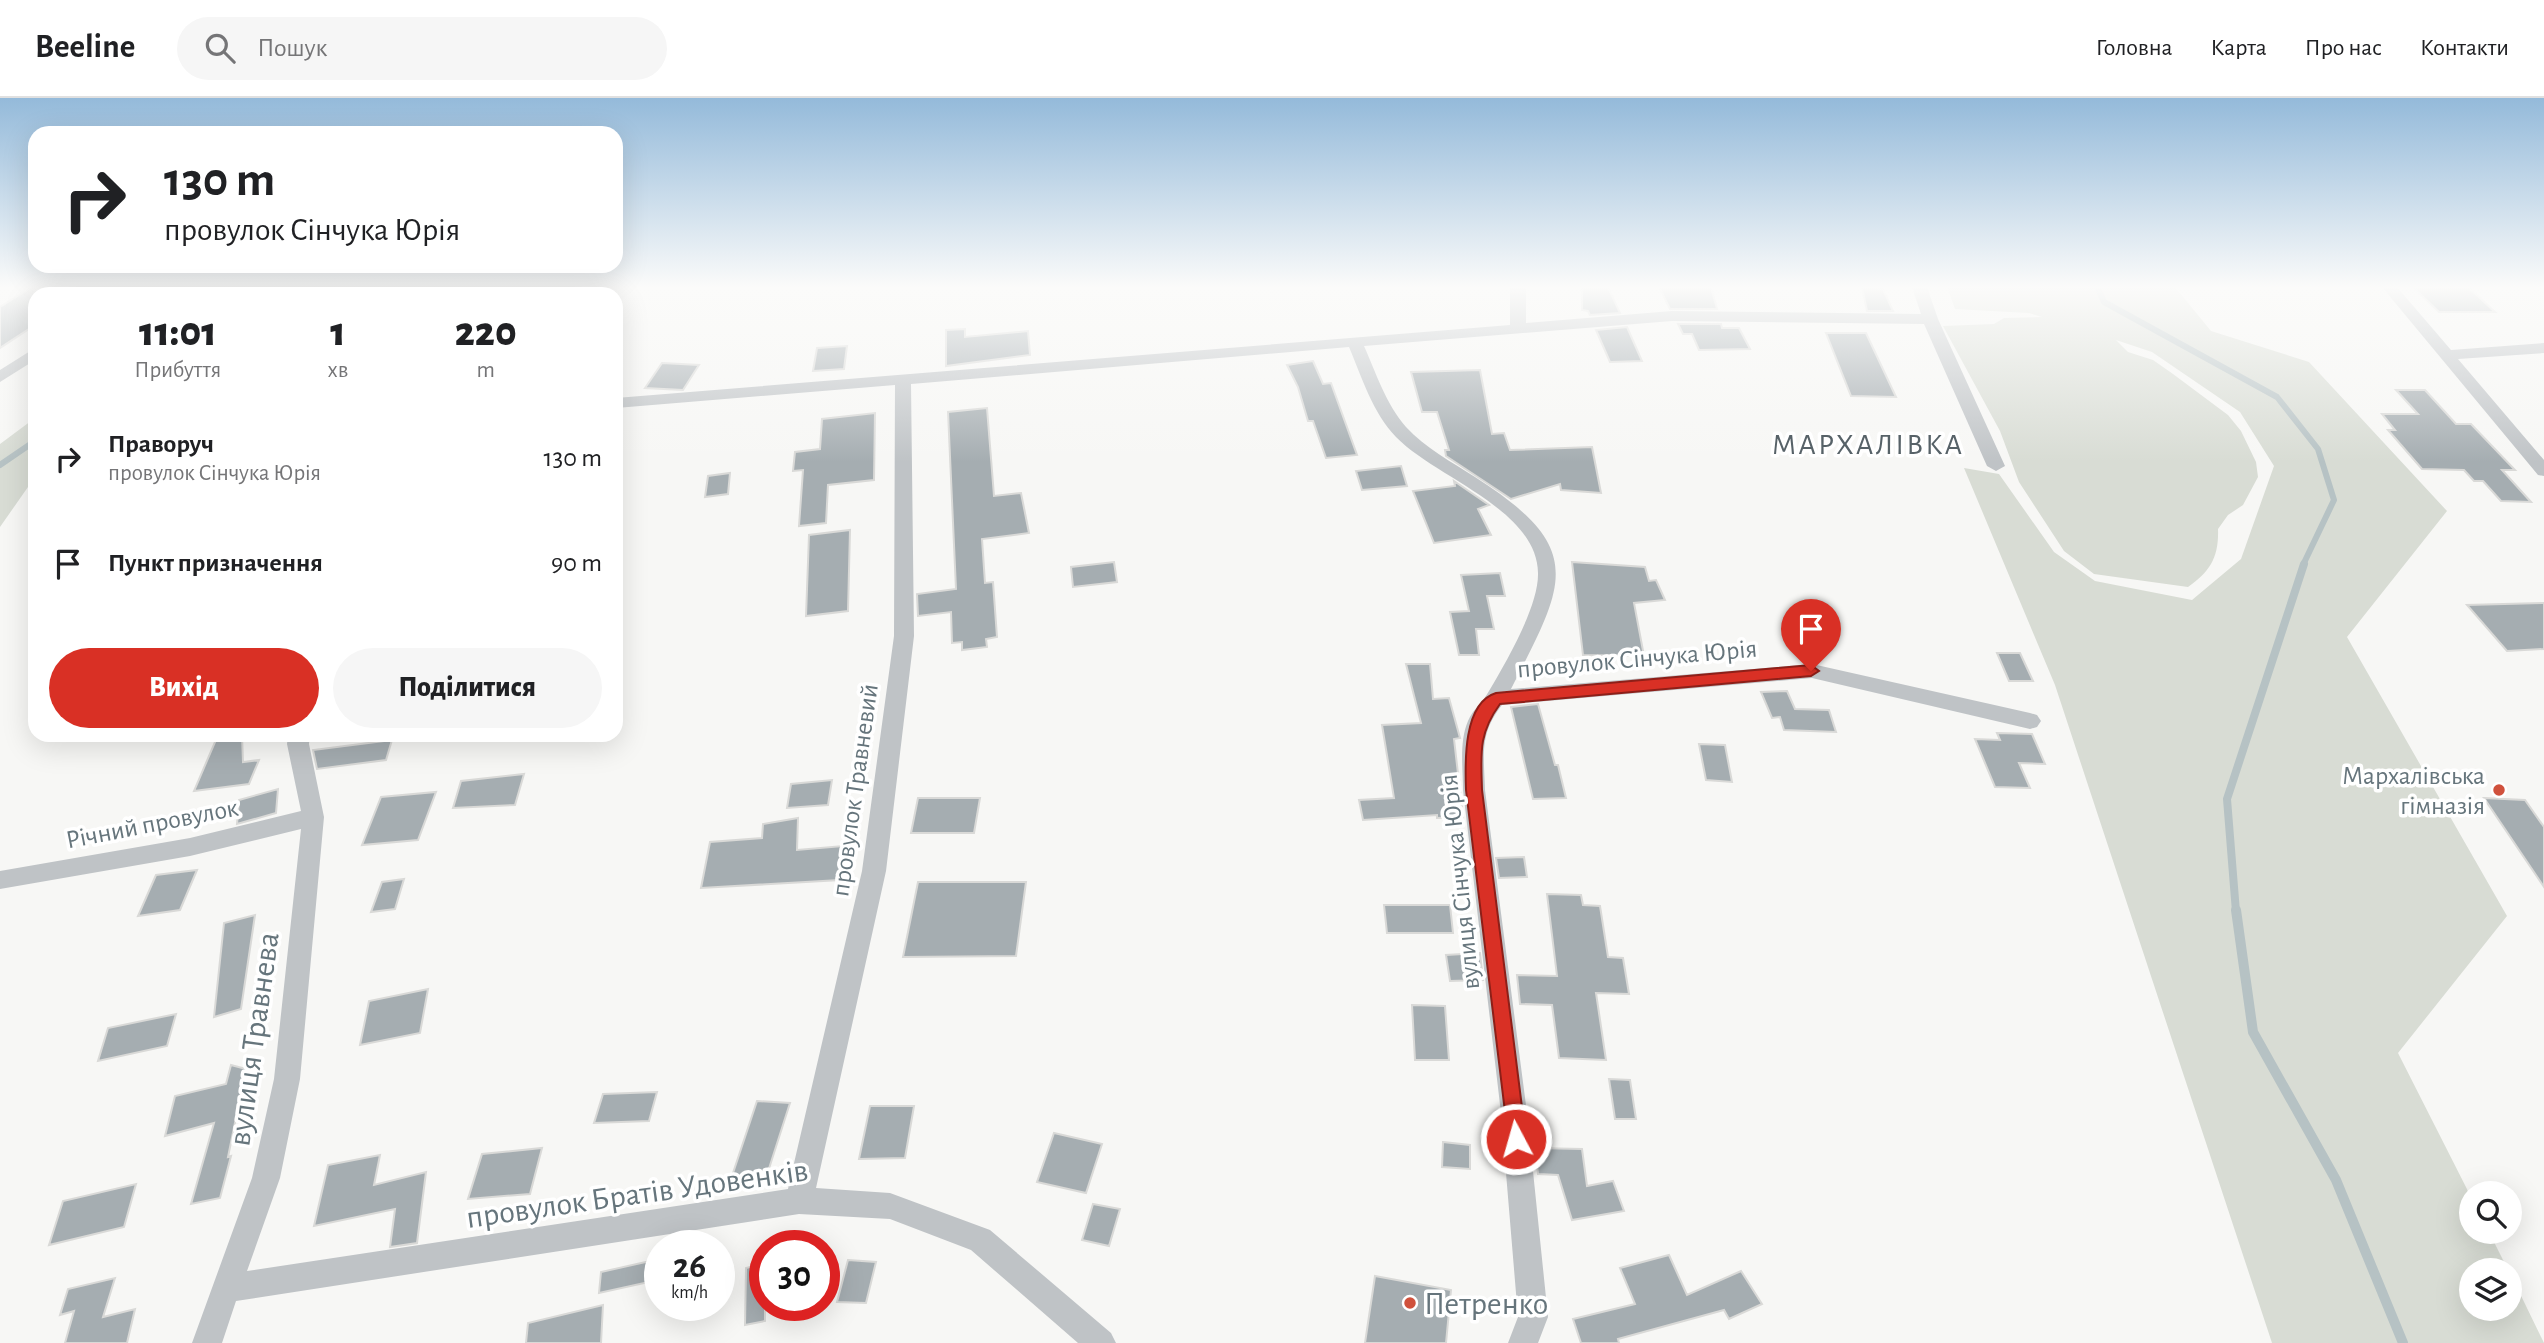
<!DOCTYPE html>
<html lang="uk">
<head>
<meta charset="utf-8">
<style>
	:root { --surface:#fff; --page:#f6f6f6; --text:#202124; --muted:#757577; --line:#e0e0e0; --accent:#d93025 }
	body { margin:0; font-family:"Alegreya Sans",sans-serif; background:var(--page); color:var(--text); height:100vh; display:flex; flex-direction:column; font-size:26px; white-space:nowrap }
	* { box-sizing:border-box; margin:0 }
	p { font-size:23px; color:var(--muted) }
	.icon { flex:none; width:38px; height:38px; fill:none; stroke:currentColor; stroke-width:2; stroke-linecap:round; stroke-linejoin:round }
	.map { position:relative; flex:1; overflow:hidden }
	.side { position:absolute; left:28px; top:189px; width:595px; height:455px; display:flex; flex-direction:column; background:var(--surface); border-radius:21px; box-shadow:0 7px 28px #0002 }
	.side>* { flex:none }
	.top-card { position:absolute; left:28px; top:28px; width:595px; height:147px; border-radius:21px; box-shadow:0 7px 28px #0002; background:#fff; color:var(--text); overflow:hidden }
	.fabs { position:absolute; left:2459px; top:1083px; display:grid; gap:14px }
	.fabs a { display:grid; place-items:center; width:63px; height:63px; border-radius:50%; background:var(--surface); box-shadow:0 7px 28px #0002; font-size:35px }
	.speed { position:absolute; left:644px; top:1132px; display:flex; gap:14px; font-size:35px; font-weight:700; text-align:center }
	.speed>* { display:grid; place-content:center; width:91px; height:91px; border-radius:50%; background:var(--surface); box-shadow:0 7px 28px #0002; line-height:1 }
	.speed small { font-size:18px; font-weight:400 }
	.speed .limit { border:10px solid #d22; background:#fff; color:#111 }
	.pin { position:absolute; display:grid; place-items:center; width:60px; height:60px; color:#fff; margin:-72px -30px; border-radius:50% 50% 50% 0; rotate:-45deg; box-shadow:0 0 7px #0007 }
	.pin .icon { rotate:45deg }
	.me { position:absolute; width:77px; margin:-38px; rotate:354deg; stroke-linejoin:round; filter:drop-shadow(0 0 5px #0008) }
	.turn { display:flex; align-items:center; gap:24px; height:147px; padding:0 21px; font-size:32px }
	.turn .icon { width:91px; height:91px; stroke-width:2.5 }
	.turn b { display:block; font-size:49px; line-height:60px }
	.eta { display:flex; justify-content:space-evenly; align-items:center; height:119px; text-align:center }
	.eta b { font-size:42px; font-weight:800; line-height:49px }
	.cta { display:flex; gap:14px; margin-top:auto; padding:14px 21px }
	.cta a { flex:1; height:80px; border-radius:42px; background:var(--accent); color:#fff; font-size:28px; font-weight:800; line-height:80px; text-align:center }
	.cta a+a { background:var(--page); color:var(--text) }
	ul { padding:0; list-style:none }
	li { display:flex; align-items:center; gap:21px; height:105px; padding:0 21px }
	li div { flex:1 }
	li b { display:block; font-size:26px }
	li em { font-style:normal }
	header { display:flex; align-items:center; gap:42px; box-sizing:border-box; height:98px; padding:0 35px; background:var(--surface); border-bottom:2px solid var(--line) }
	header strong { font-size:33px }
	nav { display:flex; gap:38px; margin-inline-start:auto; font-size:24px }
	.search { width:490px; height:63px; background:var(--page); display:flex; align-items:center; gap:18px; box-sizing:border-box; padding:0 24px; border-radius:38px; color:var(--muted); font-size:26px }
	.map>svg:first-child { display:block }
</style>
</head>
<body>
<header>
<strong>Beeline</strong>
<div class="search"><svg class="icon" aria-label="search" viewBox="0 0 24 24"><circle cx="10" cy="10" r="6"/><path d="M15 15l6 6"/></svg>Пошук</div>
<nav><a>Головна</a><a>Карта</a><a>Про нас</a><a>Контакти</a></nav>
</header>
<div class="map">
<svg width="2544" height="1245" viewBox="0 0 2544 1245">
	<rect width="100%" height="100%" fill="#f7f7f5"/>
	<path fill="#d8dcd4" d="M 1947,189 L 2175,189 L 2211,233 L 2309,264 L 2447,413 L 2347,539 L 2507,818 L 2398,955 L 2471,1099 L 2471,1134 L 2489,1134 L 2508,1172 L 2471,1172 L 2471,1211 L 2510,1211 L 2510,1175 L 2544,1245 L 2272,1245 L 2055,587 L 1964,370 L 1999,376 L 2054,454 L 2095,483 L 2192,502 L 2241,461 L 2274,368 L 2240,314 L 2152,254 L 2116,242 L 2128,254 L 2153,262 L 2173,276 L 2228,317 L 2241,333 L 2256,364 L 2258,379 L 2243,407 L 2228,417 L 2218,431 C 2219,459 2210,474 2188,489 L 2094,476 L 2064,453 L 2019,384 L 2000,333 L 1943,228 L 1994,226 L 2004,220 L 2042,219 L 2029,215 L 1955,211 Z
		M 35,320 L 35,379 L 0,429 L 0,346 Z"/>
	<g fill="none" stroke-linecap="round" stroke-linejoin="round">
		<path stroke="#b6c2c4" stroke-width="6" d="M 2097,189 L 2104,204 L 2277,299 L 2318,351 L 2334,402 L 2303,467
			M 0,367 L 35,343"/>
		<path stroke="#b6c2c4" stroke-width="8" d="M 2236,814 L 2227,701 L 2304,466"/>
		<path stroke="#b6c2c4" stroke-width="10" d="M 2236,812 L 2253,934 L 2336,1082 L 2403,1245"/>
	</g>
	<path fill="#a5adb1" stroke="#d9d9d7" stroke-width="2" d="M 32,189 L 35,189 L 35,227 L 0,250 L 0,209 Z
		M 1582,189 L 1608,189 L 1620,215 L 1590,217 L 1588,213 L 1582,212 Z
		M 1659,189 L 1711,189 L 1717,211 L 1670,211 Z
		M 1862,189 L 1883,191 L 1893,213 L 1867,213 Z
		M 2413,189 L 2468,189 L 2495,214 L 2439,214 Z
		M 1678,226 L 1721,226 L 1722,230 L 1739,230 L 1750,251 L 1699,252 L 1692,236 L 1683,236 Z
		M 1627,229 L 1642,263 L 1610,264 L 1596,232 Z
		M 965,231 L 965,239 L 1028,233 L 1030,257 L 946,268 L 946,232 Z
		M 1826,235 L 1866,235 L 1896,299 L 1851,298 Z
		M 847,248 L 844,271 L 813,273 L 817,250 Z
		M 1313,263 L 1323,286 L 1331,285 L 1357,357 L 1326,360 L 1313,323 L 1308,323 L 1298,289 L 1287,267 Z
		M 662,265 L 699,267 L 683,292 L 645,290 Z
		M 1480,272 L 1492,336 L 1504,335 L 1510,352 L 1592,349 L 1601,395 L 1561,392 L 1560,386 L 1511,401 L 1446,358 L 1445,352 L 1449,352 L 1437,314 L 1422,314 L 1411,274 Z
		M 2396,292 L 2425,292 L 2456,326 L 2471,326 L 2515,372 L 2502,372 L 2531,404 L 2501,403 L 2483,383 L 2474,383 L 2464,372 L 2422,371 L 2388,332 L 2395,332 L 2382,316 L 2418,316 Z
		M 987,310 L 994,398 L 1021,395 L 1029,435 L 982,441 L 985,485 L 993,484 L 997,539 L 986,541 L 987,549 L 962,552 L 962,544 L 952,545 L 951,514 L 918,518 L 917,496 L 956,491 L 948,314 Z
		M 875,315 L 874,382 L 828,387 L 826,425 L 799,428 L 803,372 L 793,373 L 795,354 L 820,351 L 822,321 Z
		M 1401,368 L 1407,388 L 1362,392 L 1356,373 Z
		M 730,375 L 728,396 L 705,399 L 708,378 Z
		M 1454,383 L 1489,407 L 1478,411 L 1491,437 L 1434,445 L 1413,393 L 1455,388 Z
		M 850,432 L 848,513 L 806,518 L 809,437 Z
		M 1114,464 L 1117,484 L 1073,489 L 1071,469 Z
		M 1572,464 L 1645,469 L 1649,483 L 1656,482 L 1665,502 L 1634,505 L 1644,558 L 1583,557 Z
		M 1500,475 L 1505,498 L 1487,498 L 1494,531 L 1476,531 L 1479,557 L 1459,557 L 1450,514 L 1469,513 L 1461,477 Z
		M 2544,505 L 2544,551 L 2507,553 L 2467,507 Z
		M 1997,555 L 2020,555 L 2033,583 L 2009,583 Z
		M 1406,566 L 1430,566 L 1433,601 L 1449,600 L 1460,640 L 1454,641 L 1463,719 L 1437,720 L 1437,717 L 1363,722 L 1359,702 L 1394,700 L 1382,627 L 1421,625 Z
		M 1787,593 L 1795,611 L 1829,612 L 1836,634 L 1784,632 L 1780,619 L 1772,620 L 1761,594 Z
		M 1538,606 L 1555,667 L 1558,667 L 1566,700 L 1533,701 L 1511,609 Z
		M 1997,635 L 2032,636 L 2045,666 L 2019,665 L 2030,690 L 1995,689 L 1975,641 L 2000,642 Z
		M 218,637 L 242,637 L 243,664 L 259,662 L 249,686 L 194,693 Z
		M 392,642 L 386,662 L 317,671 L 313,652 Z
		M 1699,646 L 1725,647 L 1732,684 L 1706,682 Z
		M 524,676 L 515,707 L 453,710 L 461,683 Z
		M 832,682 L 828,707 L 787,710 L 791,686 Z
		M 278,691 L 276,715 L 237,726 L 239,702 Z
		M 436,694 L 418,742 L 362,747 L 381,699 Z
		M 918,700 L 980,700 L 974,735 L 911,735 Z
		M 2484,700 L 2525,702 L 2544,729 L 2544,789 Z
		M 798,720 L 797,752 L 843,748 L 840,782 L 701,790 L 710,744 L 762,740 L 763,726 Z
		M 1524,759 L 1527,779 L 1499,780 L 1496,760 Z
		M 197,772 L 180,812 L 138,818 L 156,777 Z
		M 404,781 L 395,811 L 371,814 L 382,784 Z
		M 918,784 L 1026,784 L 1016,858 L 903,859 Z
		M 1547,796 L 1581,797 L 1583,807 L 1600,808 L 1608,859 L 1623,860 L 1629,896 L 1596,895 L 1606,962 L 1559,960 L 1552,907 L 1520,906 L 1517,877 L 1557,878 Z
		M 1384,807 L 1450,807 L 1453,835 L 1387,835 Z
		M 255,817 L 241,911 L 214,919 L 224,825 Z
		M 1480,855 L 1483,882 L 1450,883 L 1446,857 Z
		M 428,891 L 420,935 L 360,947 L 369,903 Z
		M 1412,907 L 1445,908 L 1449,962 L 1415,962 Z
		M 176,916 L 167,948 L 98,963 L 108,930 Z
		M 231,967 L 246,971 L 228,1059 L 231,1058 L 220,1100 L 191,1106 L 214,1025 L 165,1038 L 175,998 L 226,986 Z
		M 1609,981 L 1630,982 L 1636,1021 L 1615,1021 Z
		M 657,994 L 649,1023 L 594,1025 L 603,996 Z
		M 757,1003 L 790,1005 L 765,1083 L 731,1081 Z
		M 870,1008 L 914,1008 L 905,1060 L 859,1061 Z
		M 1054,1035 L 1102,1046 L 1086,1095 L 1037,1084 Z
		M 1443,1044 L 1470,1047 L 1470,1071 L 1442,1069 Z
		M 542,1050 L 530,1096 L 468,1101 L 482,1056 Z
		M 1535,1050 L 1582,1051 L 1587,1088 L 1613,1083 L 1624,1113 L 1572,1122 L 1558,1077 L 1538,1076 Z
		M 380,1057 L 374,1087 L 426,1074 L 417,1145 L 390,1149 L 395,1111 L 314,1128 L 328,1067 Z
		M 136,1086 L 124,1129 L 49,1147 L 63,1103 Z
		M 1093,1106 L 1120,1111 L 1109,1148 L 1082,1142 Z
		M 1669,1157 L 1687,1197 L 1741,1173 L 1762,1206 L 1729,1221 L 1724,1212 L 1618,1241 L 1619,1245 L 1581,1245 L 1573,1221 L 1635,1206 L 1620,1170 Z
		M 659,1161 L 658,1182 L 599,1195 L 601,1174 Z
		M 848,1162 L 876,1164 L 866,1205 L 837,1204 Z
		M 765,1165 L 765,1223 L 745,1227 L 746,1170 Z
		M 1375,1178 L 1451,1192 L 1446,1245 L 1365,1245 Z
		M 115,1180 L 103,1219 L 135,1211 L 127,1245 L 65,1245 L 74,1213 L 60,1217 L 68,1191 Z
		M 603,1207 L 601,1245 L 526,1245 L 528,1225 Z"/>
	<g fill="none" stroke-linecap="round" stroke-linejoin="round">
		<path stroke="#b9bcbe" stroke-width="3.5" stroke-dasharray="2.5 2.5" stroke-linecap="butt" d="M 2539,189 L 2544,190"/>
		<path fill="#bfc3c6" fill-rule="evenodd" d="M 124,189 L 141,189 L 134,196 L 116,196 Z
			M 516,189 L 531,189 L 526,196 L 510,196 Z
			M 1510,189 L 1526,189 L 1526,225 L 1672,213 L 1921,216 L 1912,189 L 1927,189 L 1938,221 L 2005,368 L 1996,373 L 1987,368 L 1924,226 L 1672,223 L 1364,248 C 1376,275 1386,306 1406,329 C 1425,350 1452,364 1475,379 C 1588,451 1565,485 1511,591 L 1812,566 L 2030,615 L 2037,617 L 2041,623 L 2037,629 L 2030,631 L 1812,580 L 1502,607 C 1479,636 1484,657 1485,692 L 1527,1015 L 1548,1219 L 1538,1245 L 1508,1245 L 1518,1219 L 1501,1015 L 1463,692 C 1463,670 1459,644 1468,623 C 1473,611 1483,604 1489,593 C 1506,564 1539,508 1538,475 C 1537,411 1436,380 1396,339 C 1373,315 1362,280 1349,249 L 911,286 L 914,538 L 886,773 L 816,1090 L 890,1095 L 990,1132 L 1111,1235 L 1116,1245 L 1078,1245 L 971,1152 L 890,1121 L 799,1116 L 236,1203 L 222,1245 L 192,1245 L 252,1080 L 274,981 L 301,731 L 190,758 L 0,791 L 0,773 L 190,740 L 301,713 L 287,646 L 288,637 L 310,637 L 309,646 L 324,719 L 300,981 L 280,1080 L 247,1173 L 788,1091 L 862,773 L 894,538 L 895,287 L 616,310 L 616,300 L 1510,227 Z
			M 2382,189 L 2397,189 L 2451,252 L 2544,245 L 2544,255 L 2458,261 L 2544,362 L 2544,378 L 2538,377 Z
			M 35,250 L 35,262 L 0,284 L 0,272 Z"/>
	</g>
	<linearGradient id="sky" x2="0" y2="1"><stop stop-color="#94bada"/><stop offset="0.52" stop-color="#fbfbfa"/><stop offset="1" stop-color="#fbfbfa" stop-opacity="0"/></linearGradient>
	<rect width="2544" height="364" fill="url(#sky)"/>
	<path fill="#d93025" stroke="#8d1f18" stroke-width="2" d="M 1811,567 L 1819,573 L 1811,578 L 1500,606 C 1478,636 1481,656 1482,692 L 1526,1041 L 1523,1047 L 1516,1050 L 1509,1047 L 1466,692 C 1465,665 1463,605 1496,595 Z"/>
	<g fill="#d0513c" stroke="#fff" stroke-width="2.5">
		<circle cx="2499" cy="692" r="7"/>
		<circle cx="1410" cy="1205" r="7"/>
	</g>
	<g text-anchor="middle" stroke-width="7" stroke-linejoin="round" paint-order="stroke">
		<g font-size="26" fill="#66757c" stroke="#fff">
			<text transform="translate(1637 560) rotate(-5)" y="9">провулок Сінчука Юрія</text>
			<text transform="translate(854 692) rotate(-82)" y="9">провулок Травневий</text>
			<text transform="translate(152 725) rotate(-11)" y="9">Річний провулок</text>
			<text transform="translate(1459 784) rotate(-96)" y="9">вулиця Сінчука Юрія</text>
		</g>
		<g font-size="26" fill="#66757c" stroke="#fff" text-anchor="end">
			<text x="2485" y="686">Мархалівська<tspan x="2485" dy="30">гімназія</tspan></text>
		</g>
		<g font-size="30" letter-spacing="2" fill="#576268" stroke="#fff">
			<text x="1868" y="356">МАРХАЛІВКА</text>
		</g>
		<g font-size="32" fill="#66757c" stroke="#fff">
			<text transform="translate(253 941) rotate(-82)" y="11">вулиця Травнева</text>
			<text transform="translate(637 1095) rotate(-8)" y="11">провулок Братів Удовенків</text>
		</g>
		<g font-size="32" fill="#66757c" stroke="#fff" text-anchor="start">
			<text x="1424" y="1216">Петренко</text>
		</g>
	</g>
</svg>
<div class="fabs">
<a><svg class="icon" aria-label="search" viewBox="0 0 24 24"><circle cx="10" cy="10" r="6"/><path d="M15 15l6 6"/></svg></a>
<a><svg class="icon" aria-label="layers" viewBox="0 0 24 24"><path d="M12 4l9 5-9 5-9-5zM3 14l9 5 9-5"/></svg></a>
</div>
<div class="speed"><div>26<small>km/h</small></div><div class="limit">30</div></div>
<div class="pin" style="left:1811px;top:573px;background:#d93025"><svg class="icon" aria-label="arrive" viewBox="0 0 24 24"><path d="M6 21V4h12l-3 4 3 4H6"/></svg></div>
<svg class="me" style="left:1516px;top:1041px" viewBox="-20 -20 40 40"><circle r="17" fill="#d93025" stroke="#fff" stroke-width="3"/><path d="M0-11L8 9 0 5-8 9z" fill="#fff"/></svg>
<div class="top-card">
<div class="turn"><svg class="icon" aria-label="right" viewBox="0 0 24 24"><path d="M7 20v-9h11M14 6l5 5-5 5"/></svg><div><b>130 m</b>провулок Сінчука Юрія</div></div>
</div>
<section class="side">
<div class="eta">
<div><b>11:01</b><p>Прибуття</p></div>
<div><b>1</b><p>хв</p></div>
<div><b>220</b><p>m</p></div>
</div>
<ul>
<li><svg class="icon" aria-label="right" viewBox="0 0 24 24"><path d="M7 20v-9h11M14 6l5 5-5 5"/></svg><div><b>Праворуч</b><p>провулок Сінчука Юрія</p></div><em>130 m</em></li>
<li><svg class="icon" aria-label="arrive" viewBox="0 0 24 24"><path d="M6 21V4h12l-3 4 3 4H6"/></svg><div><b>Пункт призначення</b></div><em>90 m</em></li>
</ul>
<div class="cta"><a>Вихід</a><a>Поділитися</a></div>
</section>
</div>
</body>
</html>
